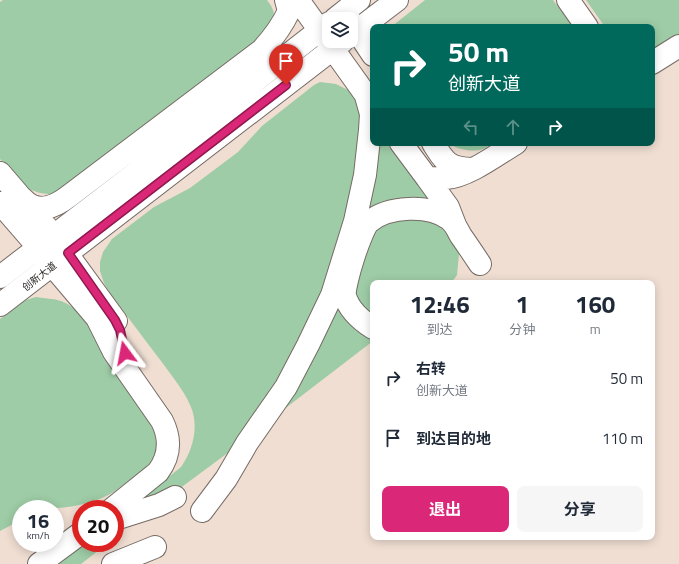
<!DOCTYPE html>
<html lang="zh">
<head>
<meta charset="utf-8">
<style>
	:root { --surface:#fff; --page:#f6f6f7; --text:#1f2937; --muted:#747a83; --accent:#db2777 }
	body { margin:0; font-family:"Titillium Web","Noto Sans SC",sans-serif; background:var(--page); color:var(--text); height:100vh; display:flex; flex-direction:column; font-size:15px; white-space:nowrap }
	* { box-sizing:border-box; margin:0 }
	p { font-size:13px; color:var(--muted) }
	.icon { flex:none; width:22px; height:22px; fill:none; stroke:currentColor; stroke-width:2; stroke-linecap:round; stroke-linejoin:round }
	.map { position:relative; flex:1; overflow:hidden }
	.panel { position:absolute; left:370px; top:280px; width:285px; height:260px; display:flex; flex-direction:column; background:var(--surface); border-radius:8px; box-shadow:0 2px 10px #0003 }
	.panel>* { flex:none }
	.hud { position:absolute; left:370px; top:24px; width:285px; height:122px; border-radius:8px; box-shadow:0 2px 10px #0003; background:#00695c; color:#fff; overflow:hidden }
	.fabs { position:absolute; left:322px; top:12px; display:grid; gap:8px }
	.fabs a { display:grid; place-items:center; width:36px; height:36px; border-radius:8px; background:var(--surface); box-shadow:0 2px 10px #0003; font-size:20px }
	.speed { position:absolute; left:12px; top:500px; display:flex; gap:8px; font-size:20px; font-weight:700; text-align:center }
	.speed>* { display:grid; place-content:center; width:52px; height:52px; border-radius:50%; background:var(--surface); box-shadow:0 2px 10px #0003; line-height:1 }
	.speed small { font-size:10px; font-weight:400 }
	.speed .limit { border:6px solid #d22; background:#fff; color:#111 }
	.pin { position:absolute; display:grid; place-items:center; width:34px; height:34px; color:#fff; margin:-41px -17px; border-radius:50% 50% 50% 0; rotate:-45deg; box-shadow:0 0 4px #0007 }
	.pin .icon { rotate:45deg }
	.me { position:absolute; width:44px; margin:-22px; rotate:347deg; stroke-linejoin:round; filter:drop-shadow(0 0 3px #0008) }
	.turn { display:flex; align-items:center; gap:14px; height:84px; padding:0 12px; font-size:18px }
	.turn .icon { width:52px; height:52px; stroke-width:2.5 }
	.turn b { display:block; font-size:28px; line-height:34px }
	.lanes { display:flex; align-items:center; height:38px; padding:0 12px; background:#0003; justify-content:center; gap:20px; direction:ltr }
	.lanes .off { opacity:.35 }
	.eta { display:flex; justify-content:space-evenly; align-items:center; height:68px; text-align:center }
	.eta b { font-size:24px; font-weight:700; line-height:28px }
	.button { display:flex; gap:8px; margin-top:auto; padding:8px 12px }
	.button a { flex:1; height:46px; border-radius:8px; background:var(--accent); color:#fff; font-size:16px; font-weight:700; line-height:46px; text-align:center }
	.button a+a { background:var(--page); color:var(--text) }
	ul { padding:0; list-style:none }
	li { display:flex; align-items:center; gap:12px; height:60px; padding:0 12px }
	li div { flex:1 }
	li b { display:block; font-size:15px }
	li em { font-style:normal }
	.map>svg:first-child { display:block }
</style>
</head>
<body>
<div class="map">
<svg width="679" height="564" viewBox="0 0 679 564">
	<rect width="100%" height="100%" fill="#f6ebe4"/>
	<path fill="#f0ded2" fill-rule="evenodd" d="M 0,0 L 679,0 L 679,564 L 0,564 ZM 329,19 L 351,19 L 351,41 L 329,41 ZM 373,27 L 652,27 L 652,143 L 373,143 ZM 373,283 L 652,283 L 652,537 L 373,537 ZM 21,509 L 55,509 L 55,543 L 21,543 ZM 81,509 L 115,509 L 115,543 L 81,543 Z"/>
	<path fill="#9ecca6" d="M 3,0 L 267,0 C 276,12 275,15 271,29 L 59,194 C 26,196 19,181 0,159 L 0,2 Z
		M 425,0 L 553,0 L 573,27 L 391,27 Z
		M 586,0 L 679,0 L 679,34 L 658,47 L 652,49 L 652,27 L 605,27 Z
		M 320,82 L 336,84 L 354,93 L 365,117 L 338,261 L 290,370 L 229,452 L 175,492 L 125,512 L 181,467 C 193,450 199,427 191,407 C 184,390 171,375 161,361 C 144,339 128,317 111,295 L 104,283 L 100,271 L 100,262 L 103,252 L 112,239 L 154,207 L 190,188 L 238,152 L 262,126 L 314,85 Z
		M 374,143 L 391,143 L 438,208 L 366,215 Z
		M 448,143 L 491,143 C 489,145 486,148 483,149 C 472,153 457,149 448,143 Z
		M 388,219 L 440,219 L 459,245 L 459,254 L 457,275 L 455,278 L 450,283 L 373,283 L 373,320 L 351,298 L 367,235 Z
		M 336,296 L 373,336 L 373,341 L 270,420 Z
		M 36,297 C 56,300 63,298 78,312 L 156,421 C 158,433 160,443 156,454 C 152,463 142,470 135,476 C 128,481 122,486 115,491 C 87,509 53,509 21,509 L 21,520 L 0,531 L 0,319 L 26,300 Z
		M 82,543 L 108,543 L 81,564 L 58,564 Z"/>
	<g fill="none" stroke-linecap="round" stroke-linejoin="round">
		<defs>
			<path id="minor" d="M 298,0 L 373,105
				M 568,0 L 587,27
				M 335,19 L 359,0
				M 351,22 L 373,55
				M 351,35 L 397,0
				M 652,63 L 679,46
				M 401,143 L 427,178 C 434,178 440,179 446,178 C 467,177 498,154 516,143
				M 433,143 C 445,162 448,168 472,169
				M 0,173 L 54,236 L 116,321
				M 427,178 L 448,207 L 455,225
				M 23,199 C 37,215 55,207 69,196 L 262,50 C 273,38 282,26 289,11 L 286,0
				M 0,203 L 39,248 L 52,265 L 97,318 L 114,352 L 162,421 C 171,439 170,456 158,472 L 112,509
				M 0,277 L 170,147 L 329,23
				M 0,305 L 343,41
				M 373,328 C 362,321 349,310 345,296 C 343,286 361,229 369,222 C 388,206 429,204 449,219 C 455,223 458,231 461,236 C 468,246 474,255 480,264
				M 202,511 L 226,479 L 247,443 L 286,387 L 308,345 L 332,295 L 355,221 L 365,175 L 370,130 L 371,114 L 366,96
				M 115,519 L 159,505 L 175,497
				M 39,564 L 81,533
				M 113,564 L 155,547"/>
		</defs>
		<use href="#minor" stroke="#756b65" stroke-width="24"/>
		<use href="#minor" stroke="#fff" stroke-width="22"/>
	</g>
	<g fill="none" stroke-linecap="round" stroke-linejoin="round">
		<defs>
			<path id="route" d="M 125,353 L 120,330 L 115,320 L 68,253 L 286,85"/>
		</defs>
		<use href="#route" stroke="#8e194d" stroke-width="10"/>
		<use href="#route" stroke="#db2777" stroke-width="7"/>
	</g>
	<g text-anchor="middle" stroke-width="4" stroke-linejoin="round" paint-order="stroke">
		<g font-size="10" fill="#201d1a" stroke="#fff">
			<text transform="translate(39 276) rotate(-38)" y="4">创新大道</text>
		</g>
	</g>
</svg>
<div class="fabs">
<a><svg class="icon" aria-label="layers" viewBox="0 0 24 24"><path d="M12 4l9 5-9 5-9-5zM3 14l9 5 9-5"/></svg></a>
</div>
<div class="speed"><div>16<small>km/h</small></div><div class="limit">20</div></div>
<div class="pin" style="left:286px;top:85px;background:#d93025"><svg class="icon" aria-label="arrive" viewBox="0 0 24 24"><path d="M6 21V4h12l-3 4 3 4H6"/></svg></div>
<svg class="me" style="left:125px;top:353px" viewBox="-20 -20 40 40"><path d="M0-17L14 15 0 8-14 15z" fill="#db2777" stroke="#fff" stroke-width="4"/></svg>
<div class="hud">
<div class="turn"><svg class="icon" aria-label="right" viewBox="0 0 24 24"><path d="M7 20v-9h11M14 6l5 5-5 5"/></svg><div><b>50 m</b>创新大道</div></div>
<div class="lanes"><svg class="icon off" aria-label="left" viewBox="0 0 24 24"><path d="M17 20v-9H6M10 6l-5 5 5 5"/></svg><svg class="icon off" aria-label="ahead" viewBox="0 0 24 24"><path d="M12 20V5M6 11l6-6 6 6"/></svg><svg class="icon" aria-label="right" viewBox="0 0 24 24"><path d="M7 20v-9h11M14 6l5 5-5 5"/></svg></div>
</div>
<section class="panel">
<div class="eta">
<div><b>12:46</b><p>到达</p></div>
<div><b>1</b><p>分钟</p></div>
<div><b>160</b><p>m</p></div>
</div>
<ul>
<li><svg class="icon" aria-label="right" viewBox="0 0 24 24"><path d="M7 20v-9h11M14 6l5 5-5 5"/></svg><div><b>右转</b><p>创新大道</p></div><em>50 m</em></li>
<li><svg class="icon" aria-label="arrive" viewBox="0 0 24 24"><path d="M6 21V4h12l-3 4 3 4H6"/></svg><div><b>到达目的地</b></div><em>110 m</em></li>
</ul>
<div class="button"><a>退出</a><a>分享</a></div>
</section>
</div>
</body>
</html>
